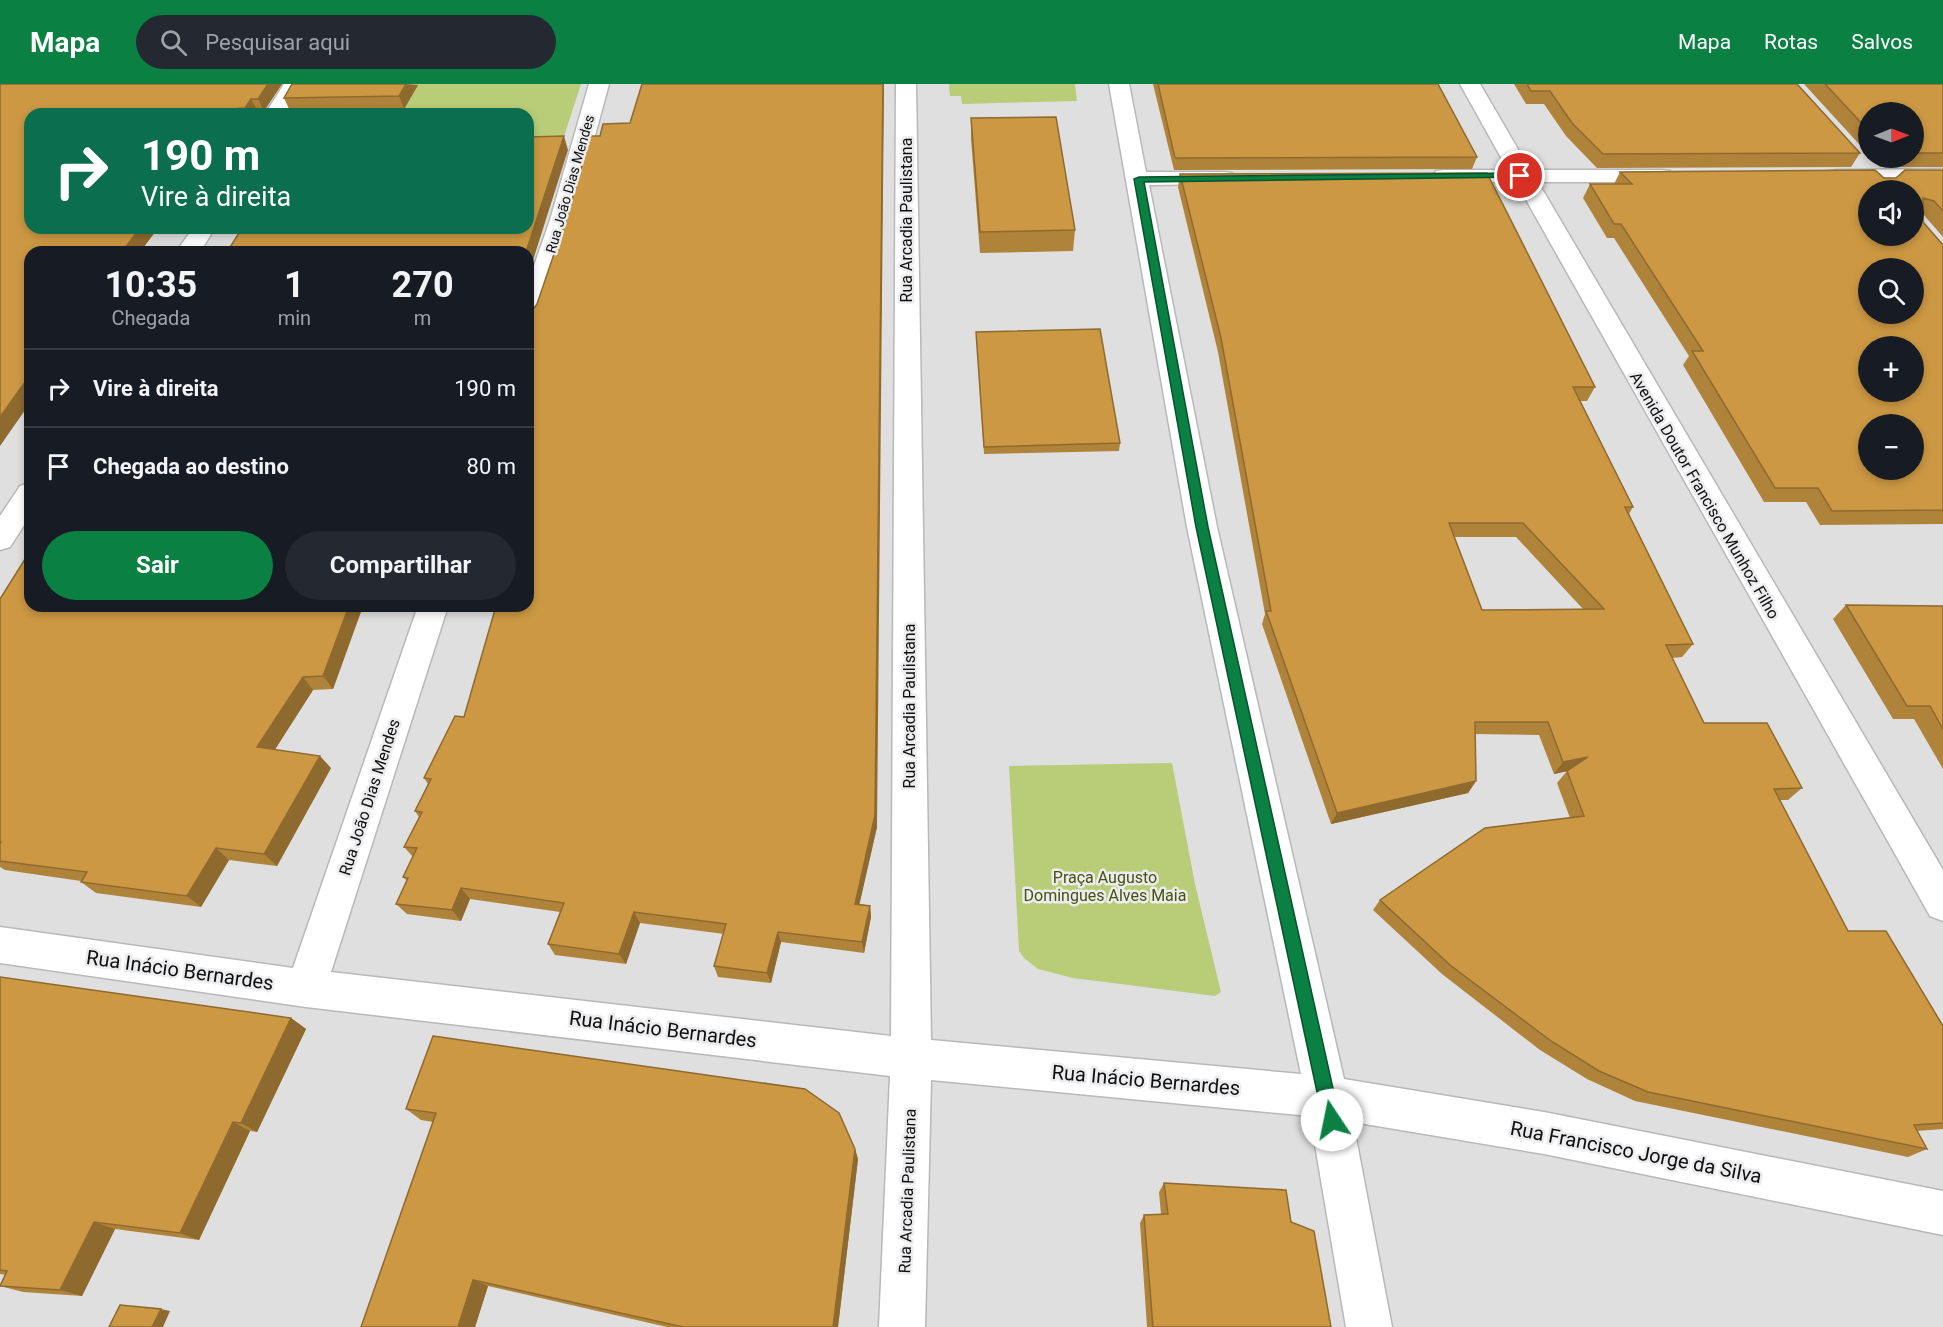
<!DOCTYPE html>
<html lang="pt">
<head>
<meta charset="utf-8">
<style>
	:root { --surface:#171b24; --page:#242831; --text:#f1f3f6; --muted:#9ea1a6; --line:#363941; --accent:#0b8043 }
	body { margin:0; font-family:Roboto,sans-serif; background:var(--page); color:var(--text); height:100vh; display:flex; flex-direction:column; font-size:22px; white-space:nowrap }
	* { box-sizing:border-box; margin:0 }
	p { font-size:20px; color:var(--muted) }
	.icon { flex:none; width:33px; height:33px; fill:none; stroke:currentColor; stroke-width:2; stroke-linecap:round; stroke-linejoin:round }
	.map { position:relative; flex:1; overflow:hidden }
	.drawer { position:absolute; left:24px; top:162px; width:510px; height:366px; display:flex; flex-direction:column; background:var(--surface); border-radius:18px; box-shadow:0 3px 9px #0003 }
	.drawer>* { flex:none }
	.hud { position:absolute; left:24px; top:24px; width:510px; height:126px; border-radius:18px; box-shadow:0 3px 9px #0003; background:#0b6e4f; color:#fff; overflow:hidden }
	.needle { width:39px; rotate:89deg }
	.controls { position:absolute; left:1858px; top:18px; display:grid; gap:12px }
	.controls a { display:grid; place-items:center; width:66px; height:66px; border-radius:50%; background:var(--surface); box-shadow:0 3px 9px #0003; font-size:30px }
	.pin { position:absolute; display:grid; place-items:center; width:51px; height:51px; color:#fff; margin:-26px; border:3px solid #fff; border-radius:50%; box-shadow:0 2px 6px #0007 }
	.me { position:absolute; width:66px; margin:-33px; rotate:349deg; stroke-linejoin:round; filter:drop-shadow(0 0 4px #0008) }
	.turn { display:flex; align-items:center; gap:21px; height:126px; padding:0 18px; font-size:27px }
	.turn .icon { width:78px; height:78px; stroke-width:2.5 }
	.turn b { display:block; font-size:42px; line-height:51px }
	.eta { display:flex; justify-content:space-evenly; align-items:center; height:102px; text-align:center }
	.eta b { font-size:36px; font-weight:700; line-height:42px }
	.cta { display:flex; gap:12px; margin-top:auto; padding:12px 18px }
	.cta a { flex:1; height:69px; border-radius:36px; background:var(--accent); color:#fff; font-size:24px; font-weight:700; line-height:69px; text-align:center }
	.cta a+a { background:var(--page); color:var(--text) }
	ul { padding:0; list-style:none }
	li { display:flex; align-items:center; gap:18px; height:78px; padding:0 18px; border-top:2px solid var(--line) }
	li div { flex:1 }
	li b { display:block; font-size:22px }
	li em { font-style:normal }
	header { display:flex; align-items:center; gap:36px; box-sizing:border-box; height:84px; padding:0 30px; background:var(--accent); color:#fff }
	header strong { font-size:28px }
	nav { display:flex; gap:33px; margin-inline-start:auto; font-size:21px }
	.search { width:420px; height:54px; background:var(--page); display:flex; align-items:center; gap:15px; box-sizing:border-box; padding:0 21px; border-radius:33px; color:var(--muted); font-size:22px }
	.map>svg:first-child { display:block }
</style>
</head>
<body>
<header>
<strong>Mapa</strong>
<div class="search"><svg class="icon" aria-label="search" viewBox="0 0 24 24"><circle cx="10" cy="10" r="6"/><path d="M15 15l6 6"/></svg>Pesquisar aqui</div>
<nav><a>Mapa</a><a>Rotas</a><a>Salvos</a></nav>
</header>
<div class="map">
<svg width="1943" height="1243" viewBox="0 0 1943 1243">
	<rect width="100%" height="100%" fill="#dfdfe0"/>
	<path fill="#b9cc78" d="M 324,0 L 581,0 L 539,129 L 528,129 L 528,30 L 305,30 Z
		M 949,0 L 1075,0 L 1077,17 L 962,20 L 961,12 L 950,12 Z
		M 1172,679 L 1195,800 L 1221,908 L 1215,912 L 1073,894 L 1038,885 L 1024,874 L 1019,867 L 1009,682 Z"/>
	<g fill="none" stroke-linecap="round" stroke-linejoin="round">
		<defs>
			<path id="minor" d="M 284,0 L 304,0 L 285,30 L 265,30 Z
				M 589,0 L 609,0 L 572,136 L 540,234 L 537,239 L 528,241 L 528,199 L 550,136 Z
				M 896,0 L 916,0 L 931,956 L 1301,990 L 1187,443 L 1109,0 L 1129,0 L 1146,88 L 1224,88 L 1232,89 L 1235,94 L 1232,99 L 1224,100 L 1149,101 L 1217,443 L 1344,995 L 1544,1028 L 1943,1107 L 1943,1151 L 1544,1070 L 1353,1038 L 1392,1243 L 1346,1243 L 1310,1032 L 931,996 L 925,1243 L 879,1243 L 890,992 L 306,923 L 0,879 L 0,843 L 293,884 L 418,522 L 448,522 L 331,888 L 891,952 Z
				M 1460,0 L 1480,0 L 1530,86 L 1662,86 L 1670,87 L 1673,92 L 1670,97 L 1662,98 L 1538,98 L 1943,786 L 1943,837 L 1930,832 L 1516,98 L 1444,98 L 1436,97 L 1433,92 L 1436,87 L 1444,86 L 1508,86 Z
				M 1943,85 L 1943,97 L 1837,98 L 1829,97 L 1826,92 L 1829,87 L 1837,86 Z
				M 193,144 L 215,144 L 200,168 L 176,168 Z
				M 30,399 L 30,432 L 10,463 L 0,466 L 0,432 L 20,402 Z"/>
		</defs>
		<use href="#minor" stroke="#b8b8b9" stroke-width="3"/>
		<use href="#minor" fill="#fff" fill-rule="evenodd"/>
	</g>
	<path fill="#af833a" fill-rule="evenodd" d="M 0,0 L 282,0 L 264,27 L 258,27 L 256,30 L 30,30 L 30,144 L 158,144 L 140,168 L 30,168 Z
		M 1153,0 L 1438,0 L 1477,73 L 1472,85 L 1174,86 Z
		M 1514,0 L 1797,0 L 1860,69 L 1851,83 L 1597,84 L 1566,52 L 1544,20 L 1526,20 Z
		M 1804,0 L 1943,0 L 1943,83 L 1880,83 L 1872,74 L 1914,74 L 1914,28 L 1869,28 L 1869,71 Z
		M 418,1 L 404,25 L 290,27 L 284,14 Z
		M 971,34 L 1075,146 L 1073,167 L 980,169 L 971,55 Z
		M 1943,86 L 1943,153 L 1923,130 L 1923,138 L 1943,161 L 1943,440 L 1820,441 L 1806,418 L 1764,418 L 1683,281 L 1689,272 L 1614,154 L 1607,154 L 1583,114 L 1590,100 L 1614,100 L 1620,88 L 1896,94 Z
		M 1180,90 L 1595,303 L 1587,317 L 1580,317 L 1633,423 L 1629,430 L 1693,560 L 1682,573 L 1672,574 L 1704,639 L 1802,704 L 1788,716 L 1780,716 L 1848,847 L 1943,942 L 1943,1045 L 1917,1047 L 1927,1065 L 1908,1073 L 1635,1017 L 1587,995 L 1540,966 L 1442,890 L 1373,826 L 1380,816 L 1570,734 L 1557,699 L 1567,687 L 1554,690 L 1539,651 L 1475,650 L 1476,697 L 1468,709 L 1331,740 L 1262,540 L 1265,530 L 1218,268 L 1178,103 ZM 1454,453 L 1516,453 L 1583,525 L 1482,526 Z
		M 976,248 L 1120,359 L 1119,367 L 984,370 Z
		M 0,515 L 30,522 L 363,522 L 333,605 L 313,606 L 275,665 L 331,684 L 277,782 L 229,776 L 201,823 L 96,809 L 81,798 L 81,797 L 5,786 L 0,783 Z
		M 1846,521 L 1943,522 L 1943,685 L 1914,635 L 1893,635 L 1833,535 Z
		M 464,633 L 877,743 L 859,821 L 870,822 L 871,833 L 864,869 L 781,858 L 771,899 L 718,893 L 714,882 L 724,850 L 640,839 L 626,880 L 555,871 L 548,860 L 560,828 L 470,815 L 461,837 L 407,830 L 396,820 L 407,797 L 403,793 L 413,773 L 404,763 L 419,733 L 415,727 L 428,700 L 424,694 Z
		M 0,893 L 291,934 L 306,945 L 257,1048 L 250,1047 L 199,1156 L 115,1145 L 82,1212 L 23,1208 L 0,1202 L 6,1191 L 0,1190 Z
		M 406,1025 L 855,1065 L 858,1075 L 838,1243 L 667,1243 L 488,1202 L 475,1243 L 433,1038 L 421,1036 Z
		M 1164,1099 L 1291,1138 L 1331,1243 L 1147,1243 L 1140,1139 L 1144,1131 L 1161,1130 L 1159,1108 Z"/>
	<path fill="#8f6a2f" d="M 268,0 L 282,0 L 264,27 L 258,15 Z
		M 406,0 L 418,1 L 404,25 L 399,12 Z
		M 883,0 L 884,0 L 877,743 L 857,831 L 855,820 Z
		M 251,15 L 258,27 L 256,30 L 248,30 L 245,24 Z
		M 233,25 L 236,30 L 229,30 Z
		M 564,52 L 568,66 L 528,192 L 528,168 L 526,168 Z
		M 140,144 L 158,144 L 140,168 L 122,168 Z
		M 30,291 L 30,319 L 0,362 L 0,333 Z
		M 349,522 L 363,522 L 333,605 L 323,592 Z
		M 303,593 L 313,606 L 269,675 L 257,663 Z
		M 320,672 L 331,684 L 277,782 L 264,770 Z
		M 1588,673 L 1578,685 L 1554,690 L 1563,678 Z
		M 1476,697 L 1468,709 L 1331,740 L 1337,729 Z
		M 216,764 L 229,776 L 201,823 L 187,812 Z
		M 461,804 L 470,815 L 461,837 L 452,826 Z
		M 870,822 L 871,833 L 864,869 L 862,858 Z
		M 634,828 L 640,839 L 626,880 L 619,870 Z
		M 778,848 L 781,858 L 771,899 L 767,889 Z
		M 291,934 L 306,945 L 257,1048 L 241,1039 Z
		M 233,1038 L 250,1047 L 199,1156 L 180,1149 Z
		M 855,1065 L 858,1075 L 838,1243 L 833,1243 Z
		M 94,1138 L 115,1145 L 82,1212 L 60,1206 Z
		M 473,1196 L 488,1202 L 475,1243 L 458,1243 Z
		M 161,1225 L 170,1227 L 163,1243 L 152,1243 Z"/>
	<path fill="#cc9843" stroke="#8f6a2f" stroke-width="1.5" fill-rule="evenodd" d="M 0,0 L 268,0 L 258,15 L 251,15 L 245,24 L 233,25 L 229,30 L 30,30 L 30,144 L 140,144 L 122,168 L 30,168 L 30,291 L 0,333 Z
		M 292,0 L 406,0 L 399,12 L 284,14 Z
		M 642,0 L 883,0 L 875,731 L 855,820 L 870,822 L 862,858 L 778,848 L 767,889 L 714,882 L 726,840 L 634,828 L 619,870 L 548,860 L 564,819 L 461,804 L 452,826 L 396,820 L 408,794 L 403,793 L 417,764 L 404,763 L 422,728 L 415,727 L 431,695 L 424,694 L 455,632 L 464,633 L 496,522 L 528,522 L 528,228 L 532,227 L 537,220 L 570,123 L 590,52 L 600,52 L 603,40 L 630,39 Z
		M 1158,0 L 1438,0 L 1477,73 L 1175,74 Z
		M 1527,0 L 1797,0 L 1860,69 L 1603,70 L 1572,39 L 1550,7 L 1531,7 Z
		M 1825,0 L 1943,0 L 1943,69 L 1914,69 L 1914,28 L 1869,28 L 1869,47 Z
		M 1056,33 L 1075,146 L 980,148 L 971,34 Z
		M 564,52 L 526,168 L 227,168 L 242,144 L 528,144 L 528,53 Z
		M 1875,86 L 1884,94 L 1896,94 L 1905,86 L 1943,86 L 1943,127 L 1934,117 L 1923,114 L 1923,138 L 1943,161 L 1943,426 L 1832,427 L 1818,404 L 1775,404 L 1692,267 L 1703,267 L 1621,140 L 1614,140 L 1590,100 L 1632,100 L 1620,88 ZM 1869,106 L 1914,106 L 1914,152 L 1869,152 ZM 1869,184 L 1914,184 L 1914,230 L 1869,230 ZM 1869,262 L 1914,262 L 1914,308 L 1869,308 ZM 1869,340 L 1914,340 L 1914,386 L 1869,386 Z
		M 1487,89 L 1595,303 L 1573,303 L 1633,423 L 1625,423 L 1693,560 L 1666,561 L 1704,639 L 1767,639 L 1802,704 L 1774,705 L 1848,847 L 1886,847 L 1943,942 L 1943,1039 L 1914,1041 L 1927,1065 L 1648,1008 L 1599,987 L 1551,957 L 1450,881 L 1380,816 L 1485,744 L 1584,732 L 1567,687 L 1588,673 L 1563,678 L 1548,638 L 1475,638 L 1476,697 L 1337,729 L 1266,527 L 1271,527 L 1221,254 L 1180,90 ZM 1449,439 L 1523,439 L 1604,525 L 1482,526 Z
		M 1100,245 L 1120,359 L 984,363 L 976,248 Z
		M 30,467 L 30,522 L 349,522 L 323,592 L 303,593 L 257,663 L 320,672 L 264,770 L 216,764 L 187,812 L 81,798 L 87,788 L 0,777 L 0,760 L 1,758 L 0,758 L 0,515 Z
		M 1846,521 L 1943,522 L 1943,645 L 1930,622 L 1907,622 Z
		M 0,893 L 291,934 L 241,1039 L 233,1038 L 180,1149 L 94,1138 L 60,1206 L 0,1202 L 7,1187 L 0,1186 Z
		M 433,952 L 805,1005 L 839,1029 L 855,1065 L 833,1243 L 683,1243 L 473,1196 L 458,1243 L 361,1243 L 436,1029 L 406,1025 Z
		M 1164,1099 L 1286,1106 L 1291,1138 L 1314,1147 L 1331,1243 L 1153,1243 L 1144,1131 L 1168,1130 Z
		M 120,1221 L 161,1225 L 152,1243 L 109,1243 Z"/>
	<path fill="#0b8043" stroke="#07532c" stroke-width="1.5" d="M 1520,89 L 1525,92 L 1523,93 L 1144,98 L 1208,443 L 1340,1036 L 1338,1042 L 1332,1045 L 1325,1042 L 1323,1036 L 1196,443 L 1134,95 L 1139,93 Z"/>
	<g text-anchor="middle" stroke-width="5" stroke-linejoin="round" paint-order="stroke">
		<g font-size="14" fill="#0e0f0f" stroke="#ececee">
			<text transform="translate(570 100) rotate(-74)" y="5">Rua João Dias Mendes</text>
		</g>
		<g font-size="16" fill="#0e0f0f" stroke="#ececee">
			<text transform="translate(906 136) rotate(-90)" y="6">Rua Arcadia Paulistana</text>
			<text transform="translate(1705 411) rotate(60)" y="6">Avenida Doutor Francisco Munhoz Filho</text>
			<text transform="translate(909 622) rotate(-90)" y="6">Rua Arcadia Paulistana</text>
			<text transform="translate(369 713) rotate(-72)" y="6">Rua João Dias Mendes</text>
			<text transform="translate(907 1107) rotate(-88)" y="6">Rua Arcadia Paulistana</text>
		</g>
		<g font-size="16" fill="#46520f" stroke="#ececee">
			<text x="1105" y="799">Praça Augusto<tspan x="1105" dy="18">Domingues Alves Maia</tspan></text>
		</g>
		<g font-size="20" fill="#0e0f0f" stroke="#ececee">
			<text transform="translate(180 886) rotate(8)" y="7">Rua Inácio Bernardes</text>
			<text transform="translate(663 945) rotate(7)" y="7">Rua Inácio Bernardes</text>
			<text transform="translate(1146 996) rotate(5)" y="7">Rua Inácio Bernardes</text>
			<text transform="translate(1636 1068) rotate(11)" y="7">Rua Francisco Jorge da Silva</text>
		</g>
	</g>
</svg>
<div class="controls">
<a><svg class="needle" viewBox="-14 -14 28 28"><path d="M0-13l5 13h-10z" fill="#e53935"/><path d="M0 13l5-13h-10z" fill="#9ea1a6"/></svg></a>
<a><svg class="icon" aria-label="sound" viewBox="0 0 24 24"><path d="M4 9h4l5-4v14l-5-4H4zM17 9q2 3 0 6"/></svg></a>
<a><svg class="icon" aria-label="search" viewBox="0 0 24 24"><circle cx="10" cy="10" r="6"/><path d="M15 15l6 6"/></svg></a>
<a>+</a>
<a>−</a>
</div>
<div class="pin" style="left:1520px;top:92px;background:#d93025"><svg class="icon" aria-label="arrive" viewBox="0 0 24 24"><path d="M6 21V4h12l-3 4 3 4H6"/></svg></div>
<svg class="me" style="left:1332px;top:1036px" viewBox="-20 -20 40 40"><circle r="19" fill="#fff"/><path d="M0-13L10 11 0 6-10 11z" fill="#0b8043"/></svg>
<div class="hud">
<div class="turn"><svg class="icon" aria-label="right" viewBox="0 0 24 24"><path d="M7 20v-9h11M14 6l5 5-5 5"/></svg><div><b>190 m</b>Vire à direita</div></div>
</div>
<section class="drawer">
<div class="eta">
<div><b>10:35</b><p>Chegada</p></div>
<div><b>1</b><p>min</p></div>
<div><b>270</b><p>m</p></div>
</div>
<ul>
<li><svg class="icon" aria-label="right" viewBox="0 0 24 24"><path d="M7 20v-9h11M14 6l5 5-5 5"/></svg><div><b>Vire à direita</b></div><em>190 m</em></li>
<li><svg class="icon" aria-label="arrive" viewBox="0 0 24 24"><path d="M6 21V4h12l-3 4 3 4H6"/></svg><div><b>Chegada ao destino</b></div><em>80 m</em></li>
</ul>
<div class="cta"><a>Sair</a><a>Compartilhar</a></div>
</section>
</div>
</body>
</html>
